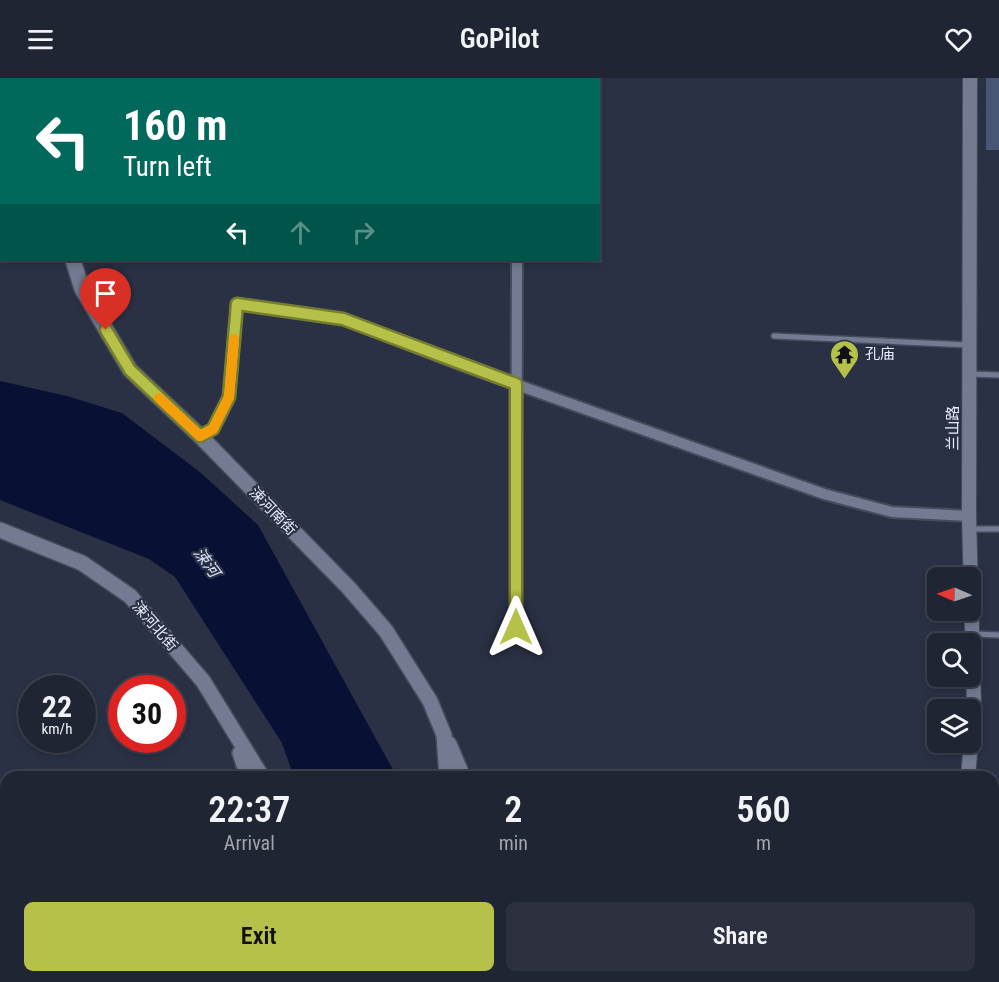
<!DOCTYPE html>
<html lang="en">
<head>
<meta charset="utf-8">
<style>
	:root { --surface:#202533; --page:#2d313f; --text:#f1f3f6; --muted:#a2a5ac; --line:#3d424e; --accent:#b6c149 }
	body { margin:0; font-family:"Roboto Condensed","Noto Sans SC",sans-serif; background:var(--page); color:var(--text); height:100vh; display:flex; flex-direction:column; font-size:22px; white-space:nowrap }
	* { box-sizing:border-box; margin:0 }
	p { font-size:20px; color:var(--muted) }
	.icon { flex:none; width:33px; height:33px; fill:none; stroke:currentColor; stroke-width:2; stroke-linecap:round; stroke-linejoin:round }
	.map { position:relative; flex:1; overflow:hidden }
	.panel { position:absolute; left:0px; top:693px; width:999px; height:212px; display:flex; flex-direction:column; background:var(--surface); border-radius:18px 18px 0 0; box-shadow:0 3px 9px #0003,0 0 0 2px var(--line) }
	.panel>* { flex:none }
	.guide { position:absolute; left:0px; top:0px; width:600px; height:183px; box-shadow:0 3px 9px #0003,0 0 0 2px var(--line); background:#00695c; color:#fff; overflow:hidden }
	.needle { width:39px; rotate:272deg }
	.buttons { position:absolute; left:927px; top:489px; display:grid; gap:12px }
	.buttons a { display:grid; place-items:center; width:54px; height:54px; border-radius:9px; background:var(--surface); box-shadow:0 3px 9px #0003,0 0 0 2px var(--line); font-size:30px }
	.speed { position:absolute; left:18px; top:597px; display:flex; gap:12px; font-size:30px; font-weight:700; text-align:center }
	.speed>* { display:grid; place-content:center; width:78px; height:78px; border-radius:50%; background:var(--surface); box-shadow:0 3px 9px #0003,0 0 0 2px var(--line); line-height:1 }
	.speed small { font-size:15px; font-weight:400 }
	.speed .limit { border:9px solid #d22; background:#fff; color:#111 }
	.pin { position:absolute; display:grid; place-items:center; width:51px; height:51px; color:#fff; margin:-62px -26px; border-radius:50% 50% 50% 0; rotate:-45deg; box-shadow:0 0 6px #0007 }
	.pin .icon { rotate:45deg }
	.me { position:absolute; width:66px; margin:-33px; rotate:0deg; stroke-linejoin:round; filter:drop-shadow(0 0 4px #0008) }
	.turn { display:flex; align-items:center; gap:21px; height:126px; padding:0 24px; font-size:27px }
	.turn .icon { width:78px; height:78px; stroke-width:2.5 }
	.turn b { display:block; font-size:42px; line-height:51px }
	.lanes { display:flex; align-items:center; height:57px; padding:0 24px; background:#0003; justify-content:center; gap:30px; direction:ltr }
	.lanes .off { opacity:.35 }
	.eta { display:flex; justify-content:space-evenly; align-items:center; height:102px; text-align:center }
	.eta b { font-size:36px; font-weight:600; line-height:42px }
	.primary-button { display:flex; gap:12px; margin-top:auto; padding:12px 24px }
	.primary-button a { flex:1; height:69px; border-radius:9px; background:var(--accent); color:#111; font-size:24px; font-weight:600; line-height:69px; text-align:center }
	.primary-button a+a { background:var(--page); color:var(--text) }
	header { display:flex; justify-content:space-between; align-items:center; height:78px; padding:0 24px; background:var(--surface); font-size:27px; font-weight:600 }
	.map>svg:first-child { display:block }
</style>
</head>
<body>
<header><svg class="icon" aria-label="menu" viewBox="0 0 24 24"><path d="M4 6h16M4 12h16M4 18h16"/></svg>GoPilot<svg class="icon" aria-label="heart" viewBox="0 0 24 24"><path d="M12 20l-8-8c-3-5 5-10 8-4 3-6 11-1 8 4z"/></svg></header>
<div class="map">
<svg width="999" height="904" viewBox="0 0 999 904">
	<rect width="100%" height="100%" fill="#2a3144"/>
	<path fill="#2f3952" d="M 0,823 L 6,823 L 6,898 L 86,899 L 86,904 L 0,904 Z
		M 90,898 L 265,898 L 266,904 L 90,904 Z
		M 811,898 L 924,898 L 924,904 L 810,904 Z"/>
	<path fill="#495575" d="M 986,0 L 999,0 L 999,72 L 986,72 Z
		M 283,899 L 311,899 L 314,904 L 283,904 Z"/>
	<path fill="#081133" d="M 0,303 L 67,318 L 122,335 L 201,395 L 258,447 L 397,699 L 294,699 L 282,665 L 175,499 L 149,481 L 0,422 Z
		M 370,899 L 455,899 L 456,904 L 370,904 Z"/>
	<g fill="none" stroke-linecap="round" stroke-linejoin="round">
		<defs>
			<path id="service" d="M 512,2 L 512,0
				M 774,258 L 969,267
				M 971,296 L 999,297
				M 971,451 L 999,451
				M 974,556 L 999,557
				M 993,734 L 999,735
				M 631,904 L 635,898"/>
			<path id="minor" d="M 200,358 L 213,351 L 229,319 L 237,226 L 343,241 L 464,288 L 824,416 L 892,434 L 969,438
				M 516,549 L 517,182
				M 272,898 L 273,904"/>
			<path id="tertiary" d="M 968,699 L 974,627 L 969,438 L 970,0
				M 0,810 L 6,811
				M 993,855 L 999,856
				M 939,904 L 939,898"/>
			<path id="secondary" d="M 34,0 L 34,2
				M 73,182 L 82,211 L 130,292 L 200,358 L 348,509 L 386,553 L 430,623 L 444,657 L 447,699
				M 0,452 L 82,485 L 130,518 L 203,603 L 262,699
				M 449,666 L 463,699
				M 240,675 L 248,699
				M 325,898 L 329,904
				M 349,898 L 350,904
				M 488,898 L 490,904
				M 509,898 L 510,904"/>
		</defs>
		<use href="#service" stroke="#454c5c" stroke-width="8"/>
		<use href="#minor" stroke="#454c5c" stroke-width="14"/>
		<use href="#tertiary" stroke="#454c5c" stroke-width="16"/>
		<use href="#secondary" stroke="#454c5c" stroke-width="18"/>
		<use href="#service" stroke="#727b91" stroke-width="5"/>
		<use href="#minor" stroke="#727b91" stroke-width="10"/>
		<use href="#tertiary" stroke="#727b91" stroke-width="14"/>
		<use href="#secondary" stroke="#727b91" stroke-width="15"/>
	</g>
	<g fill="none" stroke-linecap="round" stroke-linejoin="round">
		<defs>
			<path id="route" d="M 106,252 L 130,292 L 200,358 L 213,351 L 229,319 L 237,226 L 343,241 L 516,306 L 516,549"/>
		</defs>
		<use href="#route" stroke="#767d2f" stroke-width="15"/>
		<use href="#route" stroke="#b6c149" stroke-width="10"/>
		<path stroke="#f59e0b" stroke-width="10" d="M 159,320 L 200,358 L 213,351 L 229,319 L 234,261"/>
	</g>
	<defs>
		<symbol id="temple-pin" viewBox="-11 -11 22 30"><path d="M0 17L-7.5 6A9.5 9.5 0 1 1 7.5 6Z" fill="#b6c149" stroke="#2a3144"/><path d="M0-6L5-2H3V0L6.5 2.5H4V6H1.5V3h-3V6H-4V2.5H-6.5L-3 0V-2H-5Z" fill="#111"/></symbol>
	</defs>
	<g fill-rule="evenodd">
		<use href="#temple-pin" x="828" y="260" width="33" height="45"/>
	</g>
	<g text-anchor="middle" stroke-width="4.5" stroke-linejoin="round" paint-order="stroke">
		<g font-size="15" fill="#e7ecf9" stroke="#2a3144" text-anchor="start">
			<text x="865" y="281">孔庙</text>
		</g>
		<g font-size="15" fill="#e7ecf9" stroke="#2a3144">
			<text transform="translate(953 350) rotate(-90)" y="5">兰山路</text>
			<text transform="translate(273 433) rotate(46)" y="5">涑河南街</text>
			<text transform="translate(155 548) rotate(49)" y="5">涑河北街</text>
		</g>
		<g font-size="16" font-style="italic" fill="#d7e2fe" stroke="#2a3144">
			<text transform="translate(207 484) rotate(54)" y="6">涑河</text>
		</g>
	</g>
</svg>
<div class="buttons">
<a><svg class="needle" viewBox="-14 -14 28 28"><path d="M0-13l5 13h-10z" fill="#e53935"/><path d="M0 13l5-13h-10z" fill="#a2a5ac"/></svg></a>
<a><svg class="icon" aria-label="search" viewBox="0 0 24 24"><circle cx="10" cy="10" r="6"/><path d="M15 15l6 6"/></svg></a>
<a><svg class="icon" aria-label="layers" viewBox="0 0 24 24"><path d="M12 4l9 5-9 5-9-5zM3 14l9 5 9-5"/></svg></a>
</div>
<div class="speed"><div>22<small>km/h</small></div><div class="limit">30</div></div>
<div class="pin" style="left:106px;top:252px;background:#d93025"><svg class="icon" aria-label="arrive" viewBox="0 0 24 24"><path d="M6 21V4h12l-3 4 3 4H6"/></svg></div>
<svg class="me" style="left:516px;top:549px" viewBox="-20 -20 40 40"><path d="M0-17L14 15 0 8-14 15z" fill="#b6c149" stroke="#fff" stroke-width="4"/></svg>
<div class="guide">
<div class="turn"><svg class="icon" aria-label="left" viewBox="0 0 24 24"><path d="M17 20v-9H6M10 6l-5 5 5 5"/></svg><div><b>160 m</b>Turn left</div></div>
<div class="lanes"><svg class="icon" aria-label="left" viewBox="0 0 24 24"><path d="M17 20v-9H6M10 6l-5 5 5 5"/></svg><svg class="icon off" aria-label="ahead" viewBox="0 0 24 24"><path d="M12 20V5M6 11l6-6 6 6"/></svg><svg class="icon off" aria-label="right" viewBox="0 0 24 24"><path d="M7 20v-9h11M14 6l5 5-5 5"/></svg></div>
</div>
<section class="panel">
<div class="eta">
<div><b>22:37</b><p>Arrival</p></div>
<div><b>2</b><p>min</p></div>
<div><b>560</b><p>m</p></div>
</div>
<div class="primary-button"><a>Exit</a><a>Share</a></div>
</section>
</div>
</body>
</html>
